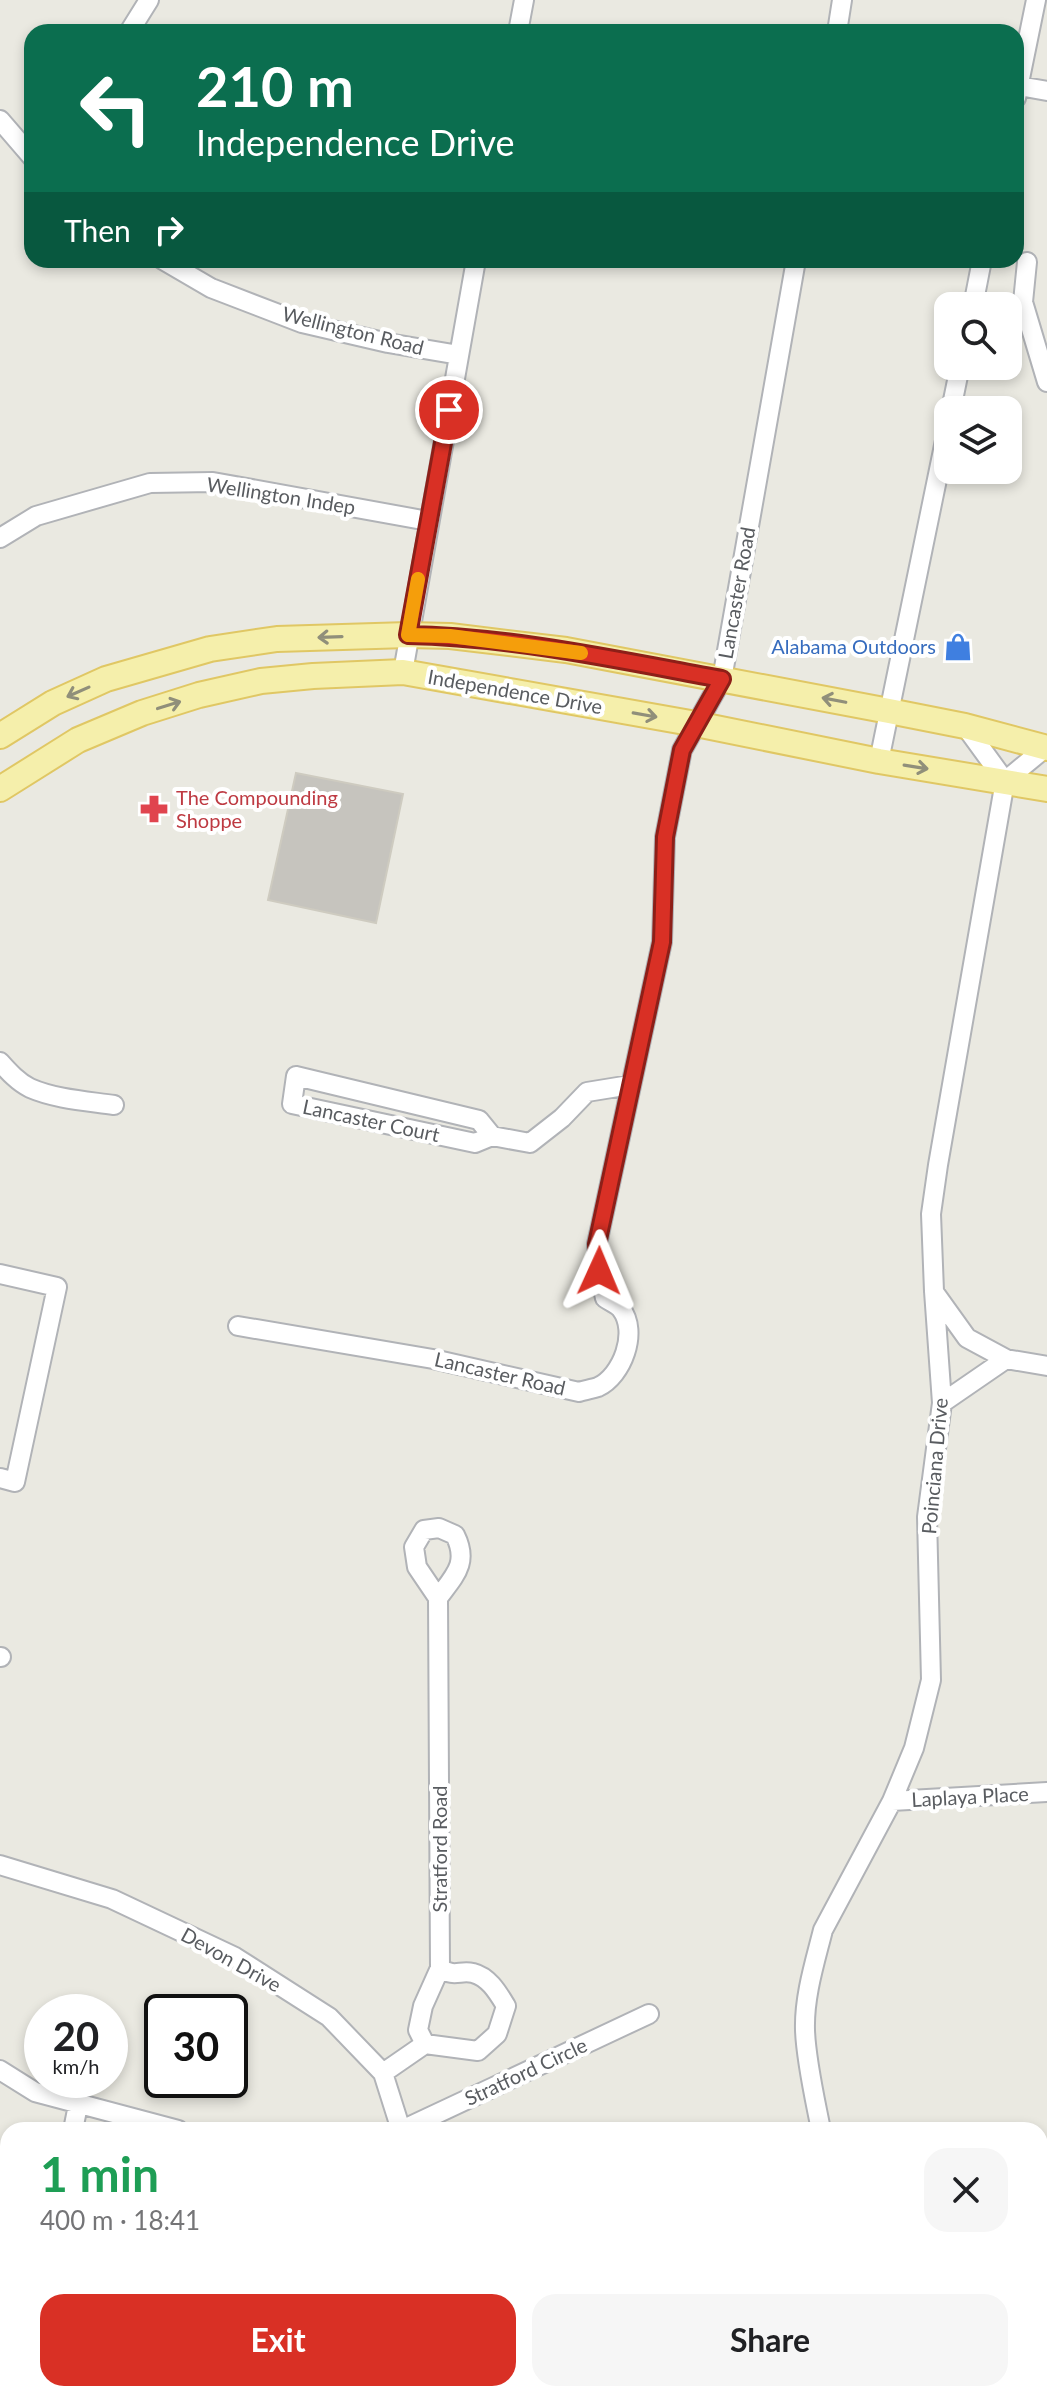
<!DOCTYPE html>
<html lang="en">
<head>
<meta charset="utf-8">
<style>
	:root { --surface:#fff; --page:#f6f6f6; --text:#202124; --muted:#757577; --accent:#d93025 }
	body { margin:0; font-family:Lato,sans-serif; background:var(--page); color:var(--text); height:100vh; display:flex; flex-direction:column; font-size:30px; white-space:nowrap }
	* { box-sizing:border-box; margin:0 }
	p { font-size:26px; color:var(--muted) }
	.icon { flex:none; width:44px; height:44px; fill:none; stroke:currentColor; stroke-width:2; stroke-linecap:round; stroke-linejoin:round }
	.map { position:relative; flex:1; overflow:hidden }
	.side { position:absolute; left:0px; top:2122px; width:1048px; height:280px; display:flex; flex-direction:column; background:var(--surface); border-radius:24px 24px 0 0; box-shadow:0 4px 12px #0003 }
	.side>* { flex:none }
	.guide { position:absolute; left:24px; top:24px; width:1000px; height:244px; border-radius:24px; box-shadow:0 4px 12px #0003; background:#0b6e4f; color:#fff; overflow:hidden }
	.fabs { position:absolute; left:934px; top:292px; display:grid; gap:16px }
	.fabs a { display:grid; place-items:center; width:88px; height:88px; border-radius:16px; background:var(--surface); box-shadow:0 4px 12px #0003; font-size:40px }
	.speed { position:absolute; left:24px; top:1994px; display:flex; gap:16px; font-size:40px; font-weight:700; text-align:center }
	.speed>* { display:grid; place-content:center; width:104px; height:104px; border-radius:50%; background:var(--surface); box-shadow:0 4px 12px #0003; line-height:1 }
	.speed small { font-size:20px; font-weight:400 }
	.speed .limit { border:4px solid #111; border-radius:12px; background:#fff; color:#111 }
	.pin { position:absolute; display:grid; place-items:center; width:68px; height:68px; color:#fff; margin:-34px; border:4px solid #fff; border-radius:50%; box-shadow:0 2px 8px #0007 }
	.me { position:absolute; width:88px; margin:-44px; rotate:1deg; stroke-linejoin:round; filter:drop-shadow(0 0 6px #0008) }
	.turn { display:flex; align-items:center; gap:28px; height:168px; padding:0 40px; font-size:36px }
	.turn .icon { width:104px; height:104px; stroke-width:2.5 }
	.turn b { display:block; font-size:56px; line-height:68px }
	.then { display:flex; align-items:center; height:76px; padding:0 40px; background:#0003; gap:16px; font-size:30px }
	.round { display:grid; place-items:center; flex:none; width:84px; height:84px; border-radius:24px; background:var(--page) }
	.summary { display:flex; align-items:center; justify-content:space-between; height:136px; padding:0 40px }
	h1 { font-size:48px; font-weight:700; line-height:60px; color:#1e9e55 }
	.cta { display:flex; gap:16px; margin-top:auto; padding:16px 40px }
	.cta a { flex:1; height:92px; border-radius:24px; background:var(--accent); color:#fff; font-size:32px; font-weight:700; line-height:92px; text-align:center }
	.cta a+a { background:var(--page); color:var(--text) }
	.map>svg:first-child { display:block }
</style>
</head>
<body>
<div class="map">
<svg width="1047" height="2402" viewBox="0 0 1047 2402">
	<rect width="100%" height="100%" fill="#eae9e1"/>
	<path fill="#c6c4be" stroke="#cecbc0" stroke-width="2" d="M 296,773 L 403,794 L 376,923 L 268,900 Z"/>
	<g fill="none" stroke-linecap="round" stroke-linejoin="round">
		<defs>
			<path id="minor" d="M 129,32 L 149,0
				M 518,32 L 524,0
				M 837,32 L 842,0
				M 1019,86 L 1047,91
				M 1016,98 L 1036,0
				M 0,120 L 32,157
				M 163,260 L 211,288 L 302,323 L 388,343 L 459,355
				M 1027,262 L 1023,302 L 1047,382
				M 973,306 L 982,260
				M 951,410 L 960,366
				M 0,538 L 36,516 L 150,483 L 213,482 L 428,521
				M 403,672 L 476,260
				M 965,726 L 1005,781
				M 879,761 L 948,426
				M 0,1062 C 9,1072 18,1082 30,1088 C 55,1099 86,1101 114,1105
				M 492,1136 L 475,1143 L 292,1104 L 296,1076 L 479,1120 L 492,1136 L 530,1143 L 562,1118 L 587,1092 L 630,1085
				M 0,1274 L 57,1287 L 15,1482 L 0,1478
				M 934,1292 L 967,1338 L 1006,1359
				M 238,1326 L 433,1359 L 579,1392 C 585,1390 592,1389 598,1387 C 622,1376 639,1332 621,1309 C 618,1305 609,1301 605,1298 L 599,1271 L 597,1244 L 662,942 L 665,837 L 682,750 L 722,679 L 796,260
				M 942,1403 L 1006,1359 L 1047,1366
				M 439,1528 L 455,1535 C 469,1563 455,1575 438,1598 L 417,1567 L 414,1547 L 424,1530 Z
				M 0,1657 L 1,1657
				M 892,1801 L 1047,1792
				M 0,1865 L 112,1899 L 235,1957 L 329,2017 L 383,2073 L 401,2130
				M 425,2044 L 418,2030 L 423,2006 L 440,1968 L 438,1598
				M 425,2044 L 478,2051 L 497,2034 L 506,2006 C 498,1993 489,1977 473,1973 C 459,1970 455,1978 440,1968
				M 0,2070 L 35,2092 L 178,2130
				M 383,2073 L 425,2044
				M 73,2130 L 78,2105
				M 402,2130 L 649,2014
				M 821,2130 C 815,2099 806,2061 805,2030 C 804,1996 815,1962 823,1930 L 892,1801 L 914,1748 L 931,1680 L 927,1517 L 942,1403 L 934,1291 L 931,1214 L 938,1165 L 1005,781 L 1045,748
				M 1040,2204 L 1047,2202
				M 0,2290 L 8,2289
				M 381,2402 L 382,2394
				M 751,2402 L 753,2394"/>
			<path id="major" d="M 0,736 L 53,703 L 106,679 L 210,649 L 277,639 L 408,635 L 450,636 L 566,650 L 889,711 L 965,726 L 1047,748
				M 0,789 L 78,740 L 142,713 L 199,695 L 261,681 L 313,676 L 403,672 L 696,724 L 879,761 L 1047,789"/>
		</defs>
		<use href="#minor" stroke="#b1b3b7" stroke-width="22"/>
		<use href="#major" stroke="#e0c764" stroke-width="28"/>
		<use href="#minor" stroke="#fff" stroke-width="18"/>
		<use href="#major" stroke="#f5efab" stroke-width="24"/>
	</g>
	<defs><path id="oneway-shaft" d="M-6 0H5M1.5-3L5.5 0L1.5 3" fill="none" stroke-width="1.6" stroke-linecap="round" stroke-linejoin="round" transform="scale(2)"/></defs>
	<g stroke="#908f7a">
		<use href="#oneway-shaft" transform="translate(330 637) rotate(178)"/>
		<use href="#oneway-shaft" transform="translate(78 692) rotate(156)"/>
		<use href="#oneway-shaft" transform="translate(834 700) rotate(-169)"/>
		<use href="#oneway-shaft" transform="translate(169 705) rotate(-17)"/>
		<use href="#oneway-shaft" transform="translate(645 715) rotate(10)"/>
		<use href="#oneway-shaft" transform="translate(916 767) rotate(9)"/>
	</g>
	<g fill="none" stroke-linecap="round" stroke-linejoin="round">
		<defs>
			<path id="route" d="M 449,410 L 408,635 C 514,637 618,660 722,679 L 682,750 L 665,837 L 662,942 L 597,1244 L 599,1271"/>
		</defs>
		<use href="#route" stroke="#8d1f18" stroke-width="20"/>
		<use href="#route" stroke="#d93025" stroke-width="14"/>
		<path stroke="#f59e0b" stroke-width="14" d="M 418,579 L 408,635 L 450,636 L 581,653"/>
	</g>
	<defs>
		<symbol id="shop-bare" viewBox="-9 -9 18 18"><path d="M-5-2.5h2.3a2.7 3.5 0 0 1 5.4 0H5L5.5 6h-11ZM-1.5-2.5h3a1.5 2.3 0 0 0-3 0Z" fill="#3f7fe0" stroke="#fff" stroke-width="2.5" paint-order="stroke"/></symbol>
		<symbol id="pharmacy-bare" viewBox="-9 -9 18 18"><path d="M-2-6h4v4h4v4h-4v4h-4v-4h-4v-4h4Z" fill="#e0444e" stroke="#fff" stroke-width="2.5" paint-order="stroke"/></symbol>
	</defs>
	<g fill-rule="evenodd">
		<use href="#shop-bare" x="938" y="627" width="40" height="40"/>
		<use href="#pharmacy-bare" x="134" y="789" width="40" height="40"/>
	</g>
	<g text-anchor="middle" stroke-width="8" stroke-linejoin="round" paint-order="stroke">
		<g font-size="20" fill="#595c60" stroke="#fff">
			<text transform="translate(353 331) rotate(14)" y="7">Wellington Road</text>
			<text transform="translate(281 496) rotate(9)" y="7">Wellington Indep</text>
			<text transform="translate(737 593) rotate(-80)" y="7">Lancaster Road</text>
			<text transform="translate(515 692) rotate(10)" y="7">Independence Drive</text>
			<text transform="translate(371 1121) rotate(12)" y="7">Lancaster Court</text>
			<text transform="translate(500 1374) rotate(13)" y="7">Lancaster Road</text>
			<text transform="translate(935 1466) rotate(-85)" y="7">Poinciana Drive</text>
			<text transform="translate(970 1797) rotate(-3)" y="7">Laplaya Place</text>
			<text transform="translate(440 1849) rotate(-90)" y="7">Stratford Road</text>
			<text transform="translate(231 1960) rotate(29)" y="7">Devon Drive</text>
			<text transform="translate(526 2072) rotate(-25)" y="7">Stratford Circle</text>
		</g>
		<g font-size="20" fill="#366cbe" stroke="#fff" text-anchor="end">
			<text x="936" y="654">Alabama Outdoors</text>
		</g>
		<g font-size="20" fill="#be3a42" stroke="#fff" text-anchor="start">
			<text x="176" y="805">The Compounding<tspan x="176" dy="23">Shoppe</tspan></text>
		</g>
	</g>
</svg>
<div class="fabs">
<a><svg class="icon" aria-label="search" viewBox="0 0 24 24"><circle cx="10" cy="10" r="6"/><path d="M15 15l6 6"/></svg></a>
<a><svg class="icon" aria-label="layers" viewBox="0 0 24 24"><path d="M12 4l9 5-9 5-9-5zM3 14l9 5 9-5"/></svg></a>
</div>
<div class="speed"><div>20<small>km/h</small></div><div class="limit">30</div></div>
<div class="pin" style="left:449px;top:410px;background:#d93025"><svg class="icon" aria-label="arrive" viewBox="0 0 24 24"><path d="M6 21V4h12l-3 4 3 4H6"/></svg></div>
<svg class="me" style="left:599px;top:1271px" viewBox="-20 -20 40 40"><path d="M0-17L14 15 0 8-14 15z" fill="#d93025" stroke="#fff" stroke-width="4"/></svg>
<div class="guide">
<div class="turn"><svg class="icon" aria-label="left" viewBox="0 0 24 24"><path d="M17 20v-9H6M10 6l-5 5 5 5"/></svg><div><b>210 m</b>Independence Drive</div></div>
<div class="then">Then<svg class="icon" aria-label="right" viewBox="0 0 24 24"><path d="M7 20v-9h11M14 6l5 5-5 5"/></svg></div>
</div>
<section class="side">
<div class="summary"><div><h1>1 min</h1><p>400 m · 18:41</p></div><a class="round"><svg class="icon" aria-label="close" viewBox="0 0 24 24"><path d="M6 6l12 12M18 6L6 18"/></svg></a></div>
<div class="cta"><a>Exit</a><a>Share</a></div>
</section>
</div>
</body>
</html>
